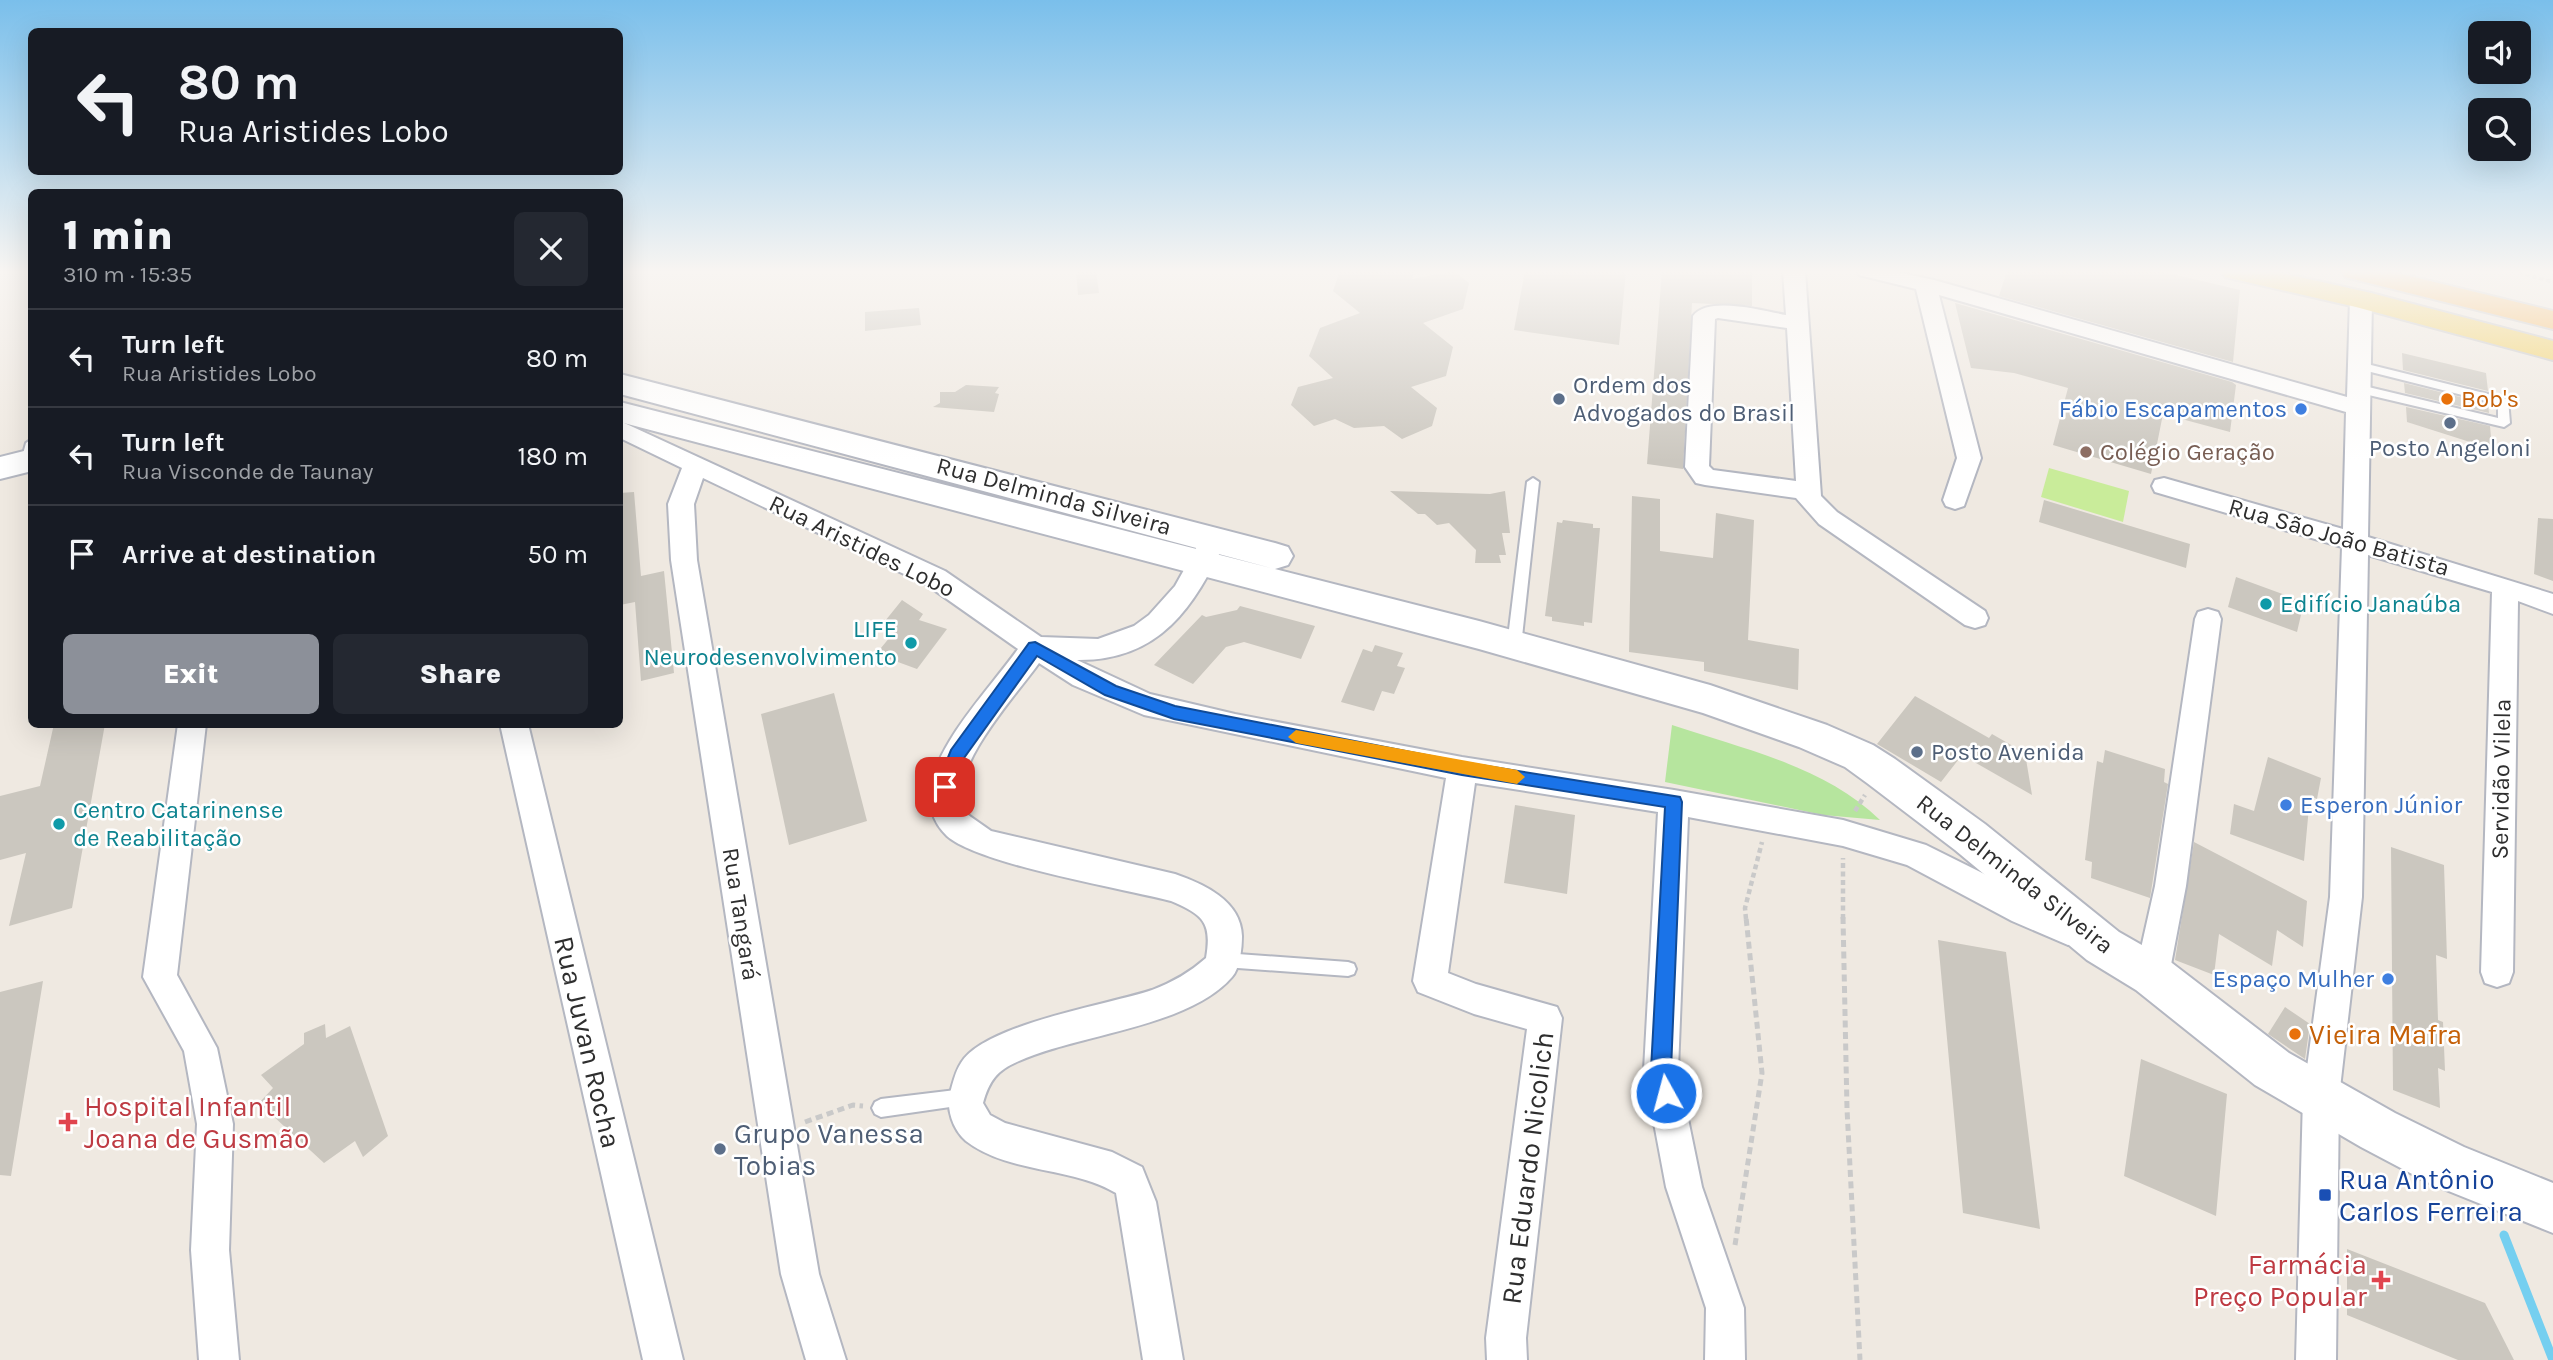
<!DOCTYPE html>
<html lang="en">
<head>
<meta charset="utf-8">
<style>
	:root { --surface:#171b24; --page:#242831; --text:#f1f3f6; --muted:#9ea1a6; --line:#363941; --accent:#8c9099 }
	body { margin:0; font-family:Karla,sans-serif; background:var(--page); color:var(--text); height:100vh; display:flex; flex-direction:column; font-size:26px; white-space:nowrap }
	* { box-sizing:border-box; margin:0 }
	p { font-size:23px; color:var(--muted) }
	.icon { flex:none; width:38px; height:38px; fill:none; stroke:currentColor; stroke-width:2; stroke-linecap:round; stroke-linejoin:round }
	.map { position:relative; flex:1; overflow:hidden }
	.side { position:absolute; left:28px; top:189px; width:595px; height:539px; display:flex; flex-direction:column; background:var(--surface); border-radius:10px; box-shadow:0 7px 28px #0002 }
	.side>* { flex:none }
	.top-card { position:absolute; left:28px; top:28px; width:595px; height:147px; border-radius:10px; box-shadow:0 7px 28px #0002; background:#171b24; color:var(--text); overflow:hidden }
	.tools { position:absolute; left:2468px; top:21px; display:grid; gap:14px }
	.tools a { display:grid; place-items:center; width:63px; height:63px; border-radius:10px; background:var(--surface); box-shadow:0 7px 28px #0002; font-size:35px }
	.pin { position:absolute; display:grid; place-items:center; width:60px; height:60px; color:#fff; margin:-30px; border-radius:14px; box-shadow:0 4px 10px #0006 }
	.me { position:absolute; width:77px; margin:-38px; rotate:353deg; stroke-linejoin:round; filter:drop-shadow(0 0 5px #0008) }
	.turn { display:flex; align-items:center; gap:24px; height:147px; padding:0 35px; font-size:32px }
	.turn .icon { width:91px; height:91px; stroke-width:2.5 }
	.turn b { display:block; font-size:49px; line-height:60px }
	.round { display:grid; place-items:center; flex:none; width:74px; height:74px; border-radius:10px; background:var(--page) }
	.headline { display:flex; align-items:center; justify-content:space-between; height:119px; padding:0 35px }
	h1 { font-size:42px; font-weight:800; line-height:52px }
	.action { display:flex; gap:14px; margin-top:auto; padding:14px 35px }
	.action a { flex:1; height:80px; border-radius:10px; background:var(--accent); color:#fff; font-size:28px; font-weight:800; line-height:80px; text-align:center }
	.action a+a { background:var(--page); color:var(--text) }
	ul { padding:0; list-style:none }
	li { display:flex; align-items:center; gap:21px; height:98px; padding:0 35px; border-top:2px solid var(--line) }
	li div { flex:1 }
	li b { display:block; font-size:26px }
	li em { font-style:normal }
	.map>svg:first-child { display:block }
</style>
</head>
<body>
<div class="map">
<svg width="2553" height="1360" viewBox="0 0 2553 1360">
	<rect width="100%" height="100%" fill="#efe9e1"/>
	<path fill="#b6e59e" d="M 1672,725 C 1743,749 1825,766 1880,820 L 1823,815 L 1665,782 Z"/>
	<path fill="#c9ec9a" d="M 2049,468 L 2129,491 L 2123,522 L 2041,497 Z"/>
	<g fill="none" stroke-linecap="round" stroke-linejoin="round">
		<path stroke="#75cff0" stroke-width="9" d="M 2504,1235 L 2553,1360"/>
	</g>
	<path fill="#cbc7bf" d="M 1076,271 L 1096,271 L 1099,293 L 1078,295 Z
		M 1340,271 L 1414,271 L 1412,279 L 1454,271 L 1469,283 L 1463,309 L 1423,323 L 1453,347 L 1446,376 L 1411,387 L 1437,408 L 1432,426 L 1402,439 L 1384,426 L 1354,428 L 1335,419 L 1314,426 L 1291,405 L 1298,387 L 1333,378 L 1309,356 L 1320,328 L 1360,313 L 1333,291 Z
		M 1525,271 L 1626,271 L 1619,345 L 1514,330 Z
		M 1662,271 L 1752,271 L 1752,306 L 1692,303 L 1683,469 L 1647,464 Z
		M 2007,271 L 2160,271 L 2240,290 L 2233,362 L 1999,296 Z
		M 1955,303 L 2232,382 L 2236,385 L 2230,432 L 2163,414 L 2151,474 L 2053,445 L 2068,388 L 2014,373 L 1971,368 Z
		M 919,308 L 921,325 L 865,331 L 865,312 Z
		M 2402,353 L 2486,373 L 2488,391 L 2403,370 Z
		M 2404,383 L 2488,404 L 2489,413 L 2405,393 Z
		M 966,385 L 999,387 L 995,393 L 999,394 L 994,412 L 933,407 L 940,403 L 940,392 L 955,392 Z
		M 2406,407 L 2490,426 L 2492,449 L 2407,422 Z
		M 1390,491 L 1490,494 L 1505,491 L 1510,533 L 1502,533 L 1506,555 L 1499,555 L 1501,563 L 1475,563 L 1476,550 L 1449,523 L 1437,525 L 1425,514 L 1418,514 Z
		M 634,492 L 641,576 L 664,571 L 674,673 L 641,681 L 635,602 L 620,605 L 620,493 Z
		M 1632,496 L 1660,499 L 1660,551 L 1713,558 L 1716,513 L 1754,520 L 1748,640 L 1799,649 L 1798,690 L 1704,671 L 1704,662 L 1629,652 Z
		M 2044,500 L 2190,544 L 2186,568 L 2039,522 Z
		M 2538,518 L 2553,519 L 2553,581 L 2534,574 Z
		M 1563,520 L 1593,524 L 1593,528 L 1600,528 L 1592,623 L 1584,622 L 1584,626 L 1552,621 L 1552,617 L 1545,616 L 1557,522 L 1562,523 Z
		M 2236,577 L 2304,602 L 2297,632 L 2228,607 Z
		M 902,600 L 923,614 L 919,620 L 947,629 L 917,669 L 876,654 L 895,631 L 881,626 Z
		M 1240,606 L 1315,626 L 1301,659 L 1244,642 L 1226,647 L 1193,684 L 1154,665 L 1202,615 L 1206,617 L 1237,610 Z
		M 1375,645 L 1403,653 L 1397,666 L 1405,668 L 1394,694 L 1382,691 L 1374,711 L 1341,702 L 1363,649 L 1372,652 Z
		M 834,693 L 867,821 L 789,845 L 761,714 Z
		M 1915,696 L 1989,738 L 1992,734 L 2025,753 L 2032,795 L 1962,755 L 1941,782 L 1877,744 Z
		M 54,724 L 105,724 L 72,908 L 9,926 L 26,853 L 0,860 L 0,796 L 40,786 Z
		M 2105,750 L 2165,769 L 2164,782 L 2168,784 L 2150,898 L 2091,878 L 2092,862 L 2085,860 L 2093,791 L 2097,761 L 2103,763 Z
		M 2268,757 L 2321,778 L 2317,799 L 2310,796 L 2304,861 L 2230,834 L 2234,804 L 2254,811 Z
		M 1515,805 L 1575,815 L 1567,894 L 1504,883 Z
		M 2194,842 L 2307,901 L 2303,947 L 2277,930 L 2272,966 L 2219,934 L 2214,975 L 2175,960 Z
		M 2391,847 L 2444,865 L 2447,959 L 2436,955 L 2438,1020 L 2443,1022 L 2445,1071 L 2438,1068 L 2440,1108 L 2393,1090 Z
		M 1938,940 L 2006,952 L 2040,1229 L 1963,1213 Z
		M 43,981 L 11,1176 L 0,1175 L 0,992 Z
		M 2285,1007 L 2310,1024 L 2305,1059 L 2268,1034 Z
		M 325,1024 L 326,1038 L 350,1026 L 388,1136 L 363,1157 L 355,1141 L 324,1163 L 259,1103 L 273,1088 L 261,1075 L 304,1044 L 304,1033 Z
		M 2141,1059 L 2227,1094 L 2216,1216 L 2124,1176 Z
		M 2347,1249 L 2485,1303 L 2514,1360 L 2458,1360 L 2347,1315 Z"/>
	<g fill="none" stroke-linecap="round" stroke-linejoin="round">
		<defs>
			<path id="service" d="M 2359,362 L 2508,399 L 2510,423 L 2504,427 L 2356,392 L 2354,389 L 2360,385 L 2498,418 L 2498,404 L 2355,368 L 2355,364 Z
				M 32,439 L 32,464 L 27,465 L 21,461 L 26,443 Z
				M 1533,478 L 1539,482 L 1521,646 L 1514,651 L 1507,646 L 1527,482 Z
				M 1224,953 L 1348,962 L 1354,964 L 1356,969 L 1354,974 L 1348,976 L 1224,967 L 1218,965 L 1216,960 L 1218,955 Z
				M 964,1089 L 970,1091 L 973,1097 L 970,1103 L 964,1105 L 881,1117 L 875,1114 L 872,1108 L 875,1102 L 881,1099 Z"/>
			<path id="minor" d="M 1783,271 L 1805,271 L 1821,496 L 1837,512 L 1985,611 L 1988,618 L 1985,625 L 1975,628 L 1965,625 L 1819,524 L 1796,498 L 1705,485 L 1696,483 L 1685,467 L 1693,316 C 1708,295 1764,311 1786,315 ZM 1718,318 L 1787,328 L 1796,481 L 1713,470 L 1709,466 L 1715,319 Z
				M 1856,271 L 1892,271 L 1934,280 L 2347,397 L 2350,299 L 2353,294 L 2369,294 L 2372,299 L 2368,537 L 2553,594 L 2553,614 L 2518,601 L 2513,972 L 2509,983 L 2497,987 L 2485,983 L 2481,972 L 2492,592 L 2368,555 L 2362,897 L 2339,1097 L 2336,1360 L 2296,1360 L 2303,1097 L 2330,897 L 2342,547 L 2155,492 L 2152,486 L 2155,480 L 2164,478 L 2343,529 L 2346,412 L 1939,295 L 1981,458 L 1964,506 L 1955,509 L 1946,506 L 1943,500 L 1957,458 L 1916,289 L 1859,275 Z
				M 620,421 L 945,571 L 1041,637 L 1098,639 L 1134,626 L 1149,615 L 1175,586 L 1204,534 L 1213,531 L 1222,534 L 1226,540 C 1194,607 1160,661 1077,660 L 1150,694 L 1235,714 L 1462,757 L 1674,790 L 1843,820 L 1926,845 L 2079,921 L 2084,931 L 2079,941 L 2068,945 L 2012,921 L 1907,865 L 1843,846 L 1688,817 L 1678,1070 L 1702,1187 L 1744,1308 L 1745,1360 L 1705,1360 L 1706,1308 L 1666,1187 L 1644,1070 L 1658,812 L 1475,783 L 1448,973 L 1476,984 L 1557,1007 L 1562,1018 L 1526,1338 L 1527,1360 L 1487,1360 L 1486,1338 L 1527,1029 L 1474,1014 L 1418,992 L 1413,981 L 1446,778 L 1144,715 L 1073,685 L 1039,663 C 1013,699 951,765 961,810 L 991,831 L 1175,874 C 1203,884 1241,900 1242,936 C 1242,948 1240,968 1232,977 C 1189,1027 1079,1034 1019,1061 C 997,1070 989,1081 983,1103 L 990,1115 L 1005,1123 L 1112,1152 L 1142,1167 L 1156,1202 L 1183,1360 L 1143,1360 L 1116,1193 C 1071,1166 1009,1174 966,1141 C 953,1130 946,1109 950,1093 C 953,1083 955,1072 961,1063 C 984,1024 1108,1005 1152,990 C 1173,982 1189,973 1206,958 C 1212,923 1204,915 1171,901 C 1124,889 978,864 947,836 C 933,823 926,802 931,783 C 943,736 990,688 1018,649 L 927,585 L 703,478 L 694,504 L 697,560 L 819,1274 L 846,1360 L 806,1360 L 781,1274 L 671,560 L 668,504 L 682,468 L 620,438 Z
				M 2208,609 L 2218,612 L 2221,619 L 2186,886 L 2169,975 L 2164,986 L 2152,990 L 2140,986 L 2135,975 L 2155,886 L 2195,619 L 2198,612 Z
				M 178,724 L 206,724 L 177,975 L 217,1048 L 233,1124 L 229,1250 L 239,1360 L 199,1360 L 191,1250 L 197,1124 L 184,1051 L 143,977 Z
				M 500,724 L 528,724 L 683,1360 L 643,1360 Z"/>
			<path id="secondary" d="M 620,374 L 1275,543 L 1288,547 L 1293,556 L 1288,565 L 1275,569 L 620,394 Z
				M 620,402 L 1479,621 L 1710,685 L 1827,725 L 1873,745 L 1895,759 L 1985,824 L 2119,932 L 2168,960 L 2289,1053 L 2395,1113 L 2464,1147 L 2553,1183 L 2553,1233 L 2431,1184 L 2361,1147 L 2255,1085 L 2136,990 L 2087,960 L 1955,850 L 1867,783 L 1845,767 L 1799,747 L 1703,713 L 1479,649 L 620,422 Z
				M 32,449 L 32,471 L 0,479 L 0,457 Z"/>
			<path id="primary" d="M 2221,271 L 2273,271 L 2371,293 L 2553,341 L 2553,360 L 2356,307 L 2225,277 Z"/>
			<path id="trunk" d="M 2341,271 L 2389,271 L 2553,311 L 2553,329 L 2345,277 Z"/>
		</defs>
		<use href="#service" stroke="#b4b7c1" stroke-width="4"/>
		<use href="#minor" stroke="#b4b7c1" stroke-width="4"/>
		<use href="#secondary" stroke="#b4b7c1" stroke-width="4"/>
		<use href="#primary" stroke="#c9c9c9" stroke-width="4"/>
		<use href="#trunk" stroke="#c9c9c9" stroke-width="4"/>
		<path stroke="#c9c9c9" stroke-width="3.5" stroke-dasharray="4.5 2.5" stroke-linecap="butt" d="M 2512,271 L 2553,282"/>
		<path stroke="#c9c9c9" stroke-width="4.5" stroke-dasharray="5 3.5" stroke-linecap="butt" d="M 1855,811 L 1865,795
			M 1746,919 L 1745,908 L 1762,842
			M 1843,919 L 1843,858"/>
		<path stroke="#c9c9c9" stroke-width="5" stroke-dasharray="7 4.5" stroke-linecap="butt" d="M 1843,917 L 1847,1109 L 1860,1360
			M 805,1122 L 853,1105 L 863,1106
			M 1735,1245 L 1762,1073 L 1746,917"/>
		<use href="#service" fill="#fff" fill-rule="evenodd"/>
		<use href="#minor" fill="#fff" fill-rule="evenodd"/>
		<use href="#secondary" fill="#fff" fill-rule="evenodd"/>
		<use href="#primary" fill="#f2d163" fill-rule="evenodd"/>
		<use href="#trunk" fill="#f8ba60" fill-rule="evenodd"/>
	</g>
	<linearGradient id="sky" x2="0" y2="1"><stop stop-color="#7abfeb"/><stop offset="0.59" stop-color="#f8f5f2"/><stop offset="1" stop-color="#f8f5f2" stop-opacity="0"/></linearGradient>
	<rect width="2553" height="461" fill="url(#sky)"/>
	<path fill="#1a73e8" stroke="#114b97" stroke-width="2" d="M 1035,642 L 1116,686 L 1175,706 L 1462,762 L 1680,797 L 1682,802 L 1671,1070 L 1676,1093 L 1673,1100 L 1666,1103 L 1659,1100 L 1651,1070 L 1665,807 L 1462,775 L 1174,719 L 1105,695 L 1037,656 L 964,758 L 951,792 L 939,792 L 936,787 L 951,750 L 1029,643 Z"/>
	<path fill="#f59e0b" d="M 1296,730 L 1517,770 L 1525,777 L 1517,784 L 1296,743 L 1288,737 Z"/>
	<g fill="#5c6f8a" stroke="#fff" stroke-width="2.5">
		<circle cx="1559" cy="399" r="7"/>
		<circle cx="2450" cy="423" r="7"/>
		<circle cx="1917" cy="752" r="7"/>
		<circle cx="720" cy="1149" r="7"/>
	</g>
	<g fill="#e8710a" stroke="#fff" stroke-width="2.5">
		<circle cx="2447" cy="399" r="7"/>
		<circle cx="2295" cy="1034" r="7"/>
	</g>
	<g fill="#3f7fe0" stroke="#fff" stroke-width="2.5">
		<circle cx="2301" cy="409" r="7"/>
		<circle cx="2286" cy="805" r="7"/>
		<circle cx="2388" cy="979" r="7"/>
	</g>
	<circle fill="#8d6e63" stroke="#fff" stroke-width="2.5" cx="2086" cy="452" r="7"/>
	<g fill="#0f9aa8" stroke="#fff" stroke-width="2.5">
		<circle cx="2266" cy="604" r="7"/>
		<circle cx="911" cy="643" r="7"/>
		<circle cx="59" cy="824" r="7"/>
	</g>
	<g fill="#e0444e" stroke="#fff" stroke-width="2.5">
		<path d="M64.5 1111.5h7v7h7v7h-7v7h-7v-7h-7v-7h7z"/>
		<path d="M2377.5 1269.5h7v7h7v7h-7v7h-7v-7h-7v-7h7z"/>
	</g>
	<rect fill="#1a4fb4" stroke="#fff" stroke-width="2.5" x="2318" y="1188" width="14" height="14" rx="3.5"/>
	<g text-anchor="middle" stroke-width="5" stroke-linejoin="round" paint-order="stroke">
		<g font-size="24" fill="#4e5e75" stroke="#fff" text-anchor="start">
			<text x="1573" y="393">Ordem dos<tspan x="1573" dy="28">Advogados do Brasil</tspan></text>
			<text x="2450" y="456" text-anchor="middle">Posto Angeloni</text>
			<text x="1931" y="760">Posto Avenida</text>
		</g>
		<g font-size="24" fill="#c56008" stroke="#fff" text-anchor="start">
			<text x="2461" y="407">Bob's</text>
		</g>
		<g font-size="24" fill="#366cbe" stroke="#fff" text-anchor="end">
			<text x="2287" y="417">Fábio Escapamentos</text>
			<text x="2300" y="813" text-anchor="start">Esperon Júnior</text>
			<text x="2374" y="987">Espaço Mulher</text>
		</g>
		<g font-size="24" fill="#785e54" stroke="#fff" text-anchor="start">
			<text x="2100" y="460">Colégio Geração</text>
		</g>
		<g font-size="24" fill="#2e2e2e" stroke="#fff">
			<text transform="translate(1054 496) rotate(15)" y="8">Rua Delminda Silveira</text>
			<text transform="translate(2339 537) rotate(16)" y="8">Rua São João Batista</text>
			<text transform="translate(862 546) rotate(26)" y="8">Rua Aristides Lobo</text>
			<text transform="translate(2501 779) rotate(-89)" y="8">Servidão Vilela</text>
			<text transform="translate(2015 874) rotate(38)" y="8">Rua Delminda Silveira</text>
			<text transform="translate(741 914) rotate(81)" y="8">Rua Tangará</text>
		</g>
		<g font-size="24" fill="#0d838f" stroke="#fff" text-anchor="start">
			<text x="2280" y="612">Edifício Janaúba</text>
			<text x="897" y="637" text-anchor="end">LIFE<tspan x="897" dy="28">Neurodesenvolvimento</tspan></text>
			<text x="73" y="818">Centro Catarinense<tspan x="73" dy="28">de Reabilitação</tspan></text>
		</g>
		<g font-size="28" fill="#c56008" stroke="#fff" text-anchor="start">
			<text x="2309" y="1044">Vieira Mafra</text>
		</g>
		<g font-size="28" fill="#2e2e2e" stroke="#fff">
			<text transform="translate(588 1042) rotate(77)" y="10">Rua Juvan Rocha</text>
			<text transform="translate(1527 1168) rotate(-83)" y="10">Rua Eduardo Nicolich</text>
		</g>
		<g font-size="28" fill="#be3a42" stroke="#fff" text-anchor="start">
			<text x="84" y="1116">Hospital Infantil<tspan x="84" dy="32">Joana de Gusmão</tspan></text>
			<text x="2367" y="1274" text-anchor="end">Farmácia<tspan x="2367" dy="32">Preço Popular</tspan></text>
		</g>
		<g font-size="28" fill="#4e5e75" stroke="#fff" text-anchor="start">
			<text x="734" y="1143">Grupo Vanessa<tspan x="734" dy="32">Tobias</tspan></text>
		</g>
		<g font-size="28" fill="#164399" stroke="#fff" text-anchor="start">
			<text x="2339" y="1189">Rua Antônio<tspan x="2339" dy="32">Carlos Ferreira</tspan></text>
		</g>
	</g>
</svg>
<div class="tools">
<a><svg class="icon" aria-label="sound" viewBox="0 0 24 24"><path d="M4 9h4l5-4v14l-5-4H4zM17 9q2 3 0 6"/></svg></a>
<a><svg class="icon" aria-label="search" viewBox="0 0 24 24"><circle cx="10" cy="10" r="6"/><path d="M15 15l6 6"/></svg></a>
</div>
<div class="pin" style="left:945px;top:787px;background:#d93025"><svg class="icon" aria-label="arrive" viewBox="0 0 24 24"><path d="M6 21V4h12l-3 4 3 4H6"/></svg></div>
<svg class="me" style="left:1666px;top:1093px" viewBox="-20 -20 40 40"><circle r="17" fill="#1a73e8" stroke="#fff" stroke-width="3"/><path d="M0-11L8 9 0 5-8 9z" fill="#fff"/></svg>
<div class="top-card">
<div class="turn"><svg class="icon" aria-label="left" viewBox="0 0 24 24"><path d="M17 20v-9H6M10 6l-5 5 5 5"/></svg><div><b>80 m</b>Rua Aristides Lobo</div></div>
</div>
<section class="side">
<div class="headline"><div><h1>1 min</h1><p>310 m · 15:35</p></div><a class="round"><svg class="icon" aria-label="close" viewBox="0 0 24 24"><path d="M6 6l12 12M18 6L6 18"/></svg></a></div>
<ul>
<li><svg class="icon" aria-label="left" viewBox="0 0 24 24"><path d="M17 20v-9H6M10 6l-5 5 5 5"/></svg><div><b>Turn left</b><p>Rua Aristides Lobo</p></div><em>80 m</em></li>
<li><svg class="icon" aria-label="left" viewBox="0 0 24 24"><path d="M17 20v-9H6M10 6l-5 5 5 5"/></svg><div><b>Turn left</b><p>Rua Visconde de Taunay</p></div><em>180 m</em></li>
<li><svg class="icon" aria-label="arrive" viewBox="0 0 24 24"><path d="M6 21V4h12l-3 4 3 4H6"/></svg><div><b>Arrive at destination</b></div><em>50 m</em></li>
</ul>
<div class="action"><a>Exit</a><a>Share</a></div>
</section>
</div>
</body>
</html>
